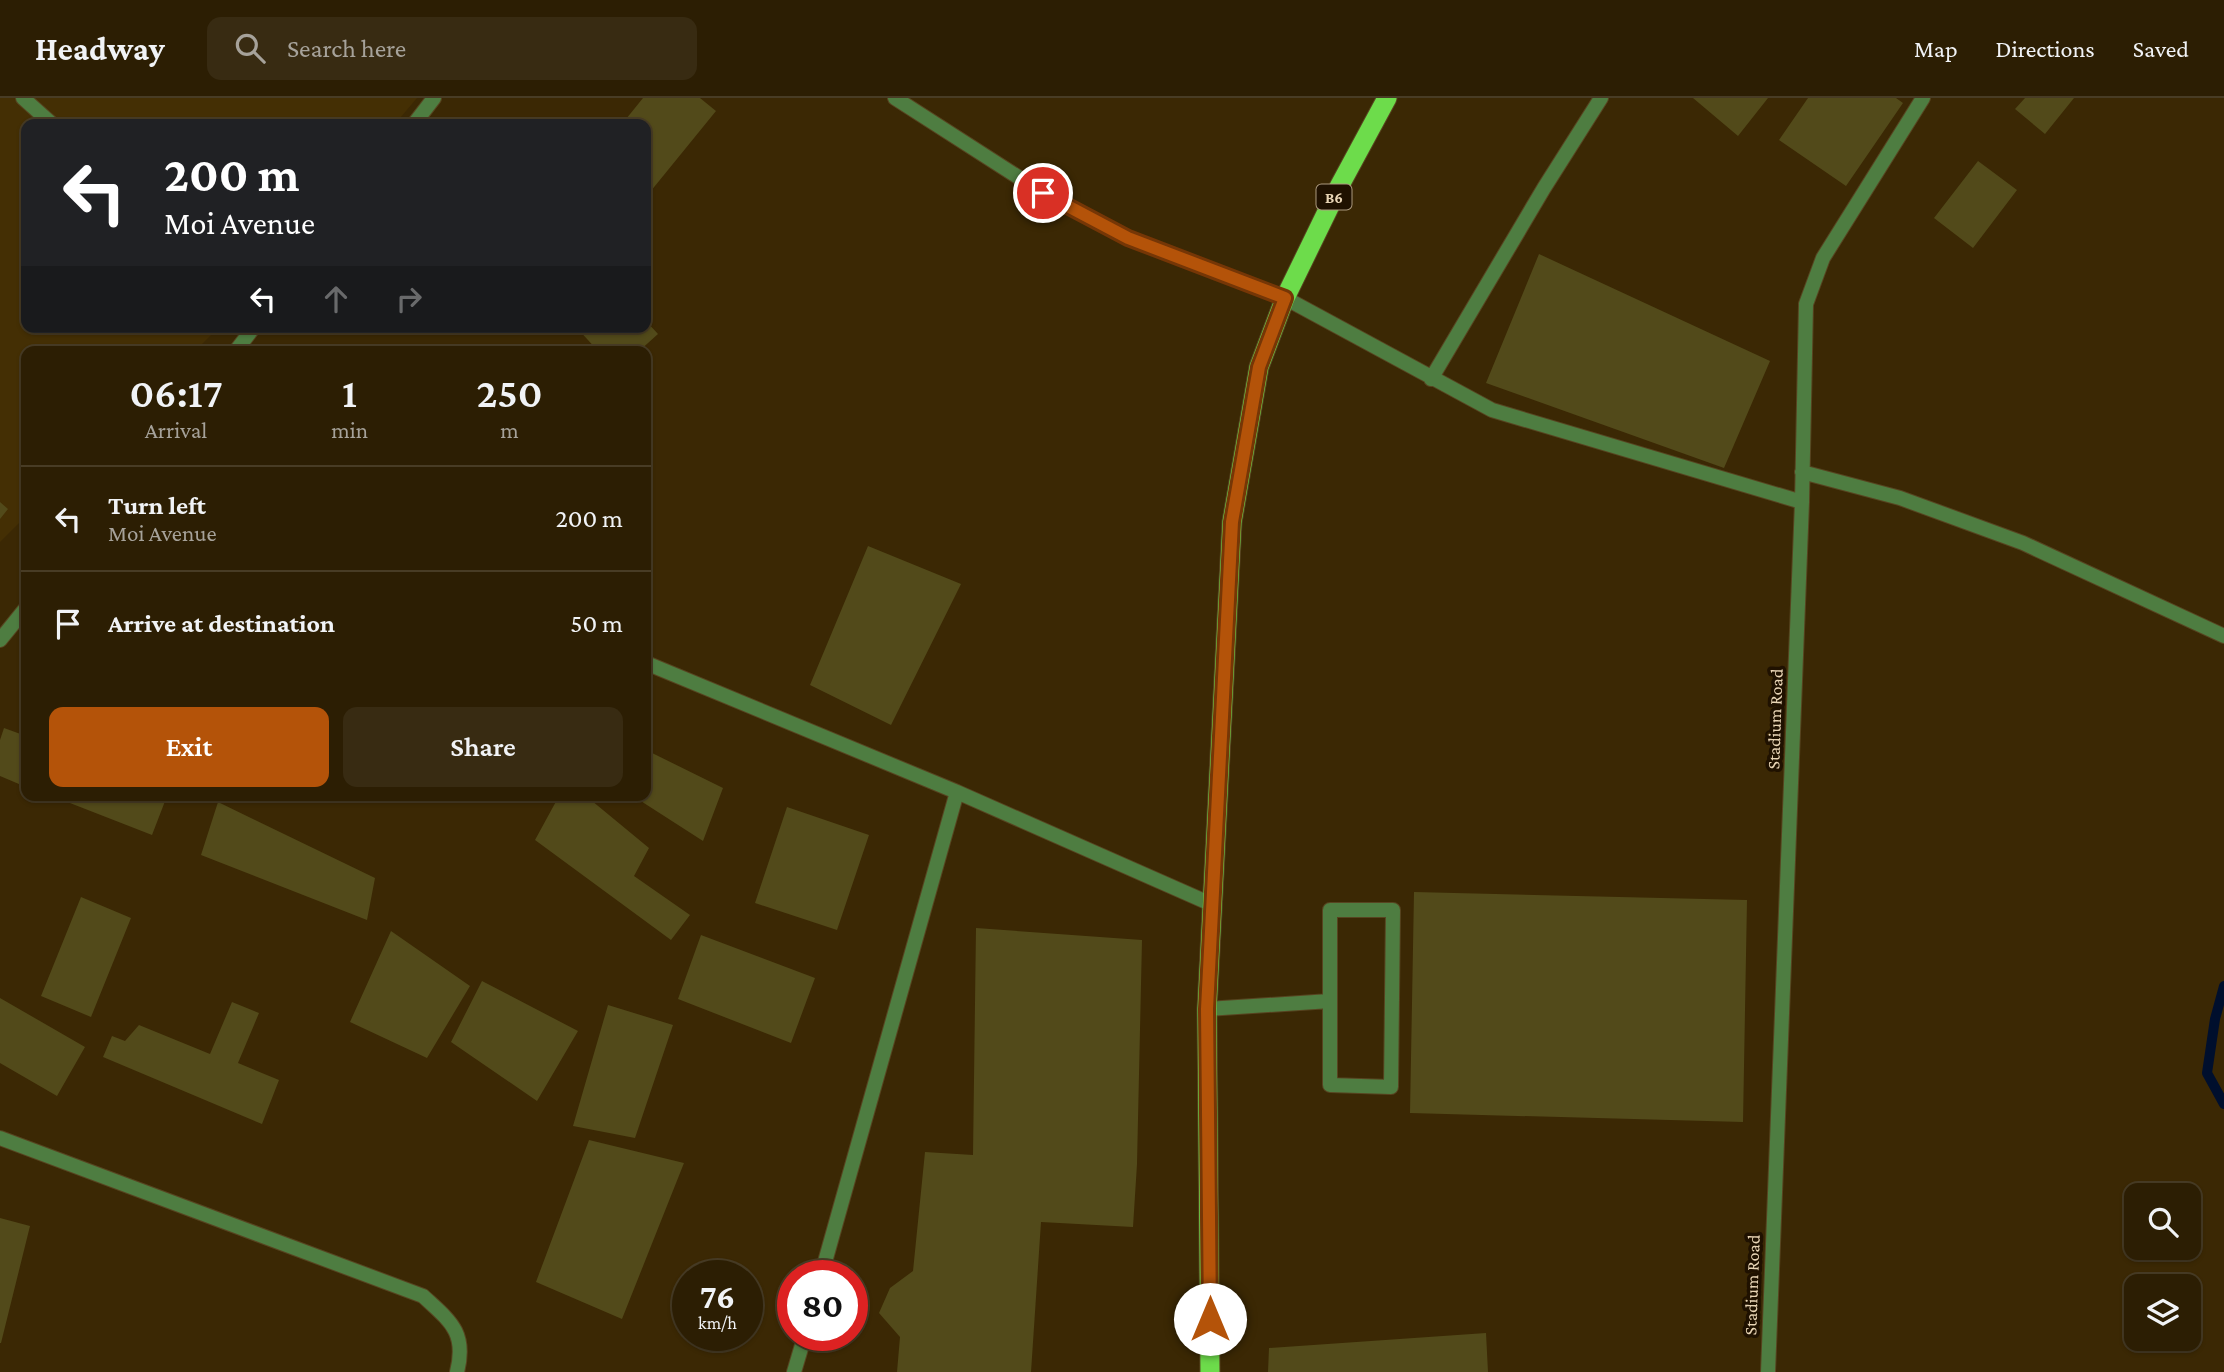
<!DOCTYPE html>
<html lang="en">
<head>
<meta charset="utf-8">
<style>
	:root { --surface:#2c1e03; --page:#382b12; --text:#f1f3f6; --muted:#a6a29a; --line:#483c25; --accent:#b45309 }
	body { margin:0; font-family:"Crimson Pro",serif; background:var(--page); color:var(--text); height:100vh; display:flex; flex-direction:column; font-size:26px; white-space:nowrap }
	* { box-sizing:border-box; margin:0 }
	p { font-size:23px; color:var(--muted) }
	.icon { flex:none; width:38px; height:38px; fill:none; stroke:currentColor; stroke-width:2; stroke-linecap:round; stroke-linejoin:round }
	.map { position:relative; flex:1; overflow:hidden }
	.details { position:absolute; left:21px; top:248px; width:630px; height:455px; display:flex; flex-direction:column; background:var(--surface); border-radius:14px; box-shadow:0 2px 5px #0004,0 0 0 2px var(--line) }
	.details>* { flex:none }
	.guide { position:absolute; left:21px; top:21px; width:630px; height:214px; border-radius:14px; box-shadow:0 2px 5px #0004,0 0 0 2px var(--line); background:#202124; color:#fff; overflow:hidden }
	.tools { position:absolute; left:2124px; top:1085px; display:grid; gap:14px }
	.tools a { display:grid; place-items:center; width:77px; height:77px; border-radius:14px; background:var(--surface); box-shadow:0 2px 5px #0004,0 0 0 2px var(--line); font-size:35px }
	.speed { position:absolute; left:672px; top:1162px; display:flex; gap:14px; font-size:35px; font-weight:700; text-align:center }
	.speed>* { display:grid; place-content:center; width:91px; height:91px; border-radius:50%; background:var(--surface); box-shadow:0 2px 5px #0004,0 0 0 2px var(--line); line-height:1 }
	.speed small { font-size:18px; font-weight:400 }
	.speed .limit { border:10px solid #d22; background:#fff; color:#111 }
	.pin { position:absolute; display:grid; place-items:center; width:60px; height:60px; color:#fff; margin:-30px; border:4px solid #fff; border-radius:50%; box-shadow:0 2px 7px #0007 }
	.me { position:absolute; width:77px; margin:-38px; rotate:0deg; stroke-linejoin:round; filter:drop-shadow(0 0 5px #0008) }
	.turn { display:flex; align-items:center; gap:24px; height:147px; padding:0 28px; font-size:32px }
	.turn .icon { width:91px; height:91px; stroke-width:2.5 }
	.turn b { display:block; font-size:49px; line-height:60px }
	.lanes { display:flex; align-items:center; height:66px; padding:0 28px; background:#0003; justify-content:center; gap:35px; direction:ltr }
	.lanes .off { opacity:.35 }
	.eta { display:flex; justify-content:space-evenly; align-items:center; height:119px; text-align:center }
	.eta b { font-size:42px; font-weight:600; line-height:49px }
	.action { display:flex; gap:14px; margin-top:auto; padding:14px 28px }
	.action a { flex:1; height:80px; border-radius:14px; background:var(--accent); color:#fff; font-size:28px; font-weight:600; line-height:80px; text-align:center }
	.action a+a { background:var(--page); color:var(--text) }
	ul { padding:0; list-style:none }
	li { display:flex; align-items:center; gap:21px; height:105px; padding:0 28px; border-top:2px solid var(--line) }
	li div { flex:1 }
	li b { display:block; font-size:26px }
	li em { font-style:normal }
	header { display:flex; align-items:center; gap:42px; box-sizing:border-box; height:98px; padding:0 35px; background:var(--surface); border-bottom:2px solid var(--line) }
	header strong { font-size:33px }
	nav { display:flex; gap:38px; margin-inline-start:auto; font-size:24px }
	.search { width:490px; height:63px; background:var(--page); display:flex; align-items:center; gap:18px; box-sizing:border-box; padding:0 24px; border-radius:14px; color:var(--muted); font-size:26px }
	.map>svg:first-child { display:block }
</style>
</head>
<body>
<header>
<strong>Headway</strong>
<div class="search"><svg class="icon" aria-label="search" viewBox="0 0 24 24"><circle cx="10" cy="10" r="6"/><path d="M15 15l6 6"/></svg>Search here</div>
<nav><a>Map</a><a>Directions</a><a>Saved</a></nav>
</header>
<div class="map">
<svg width="2224" height="1274" viewBox="0 0 2224 1274">
	<rect width="100%" height="100%" fill="#3b2804"/>
	<path fill="#442f04" d="M 0,0 L 417,0 L 395,26 L 26,26 L 26,229 L 219,229 L 194,254 L 26,254 L 26,418 L 0,444 Z"/>
	<g fill="none" stroke-linecap="round" stroke-linejoin="round">
		<path stroke="#000f2d" stroke-width="10" d="M 2224,888 L 2215,921 L 2207,975 L 2224,1006"/>
	</g>
	<path fill="#524a1a" d="M 643,0 L 700,0 L 716,13 L 646,99 L 646,26 L 622,26 Z
		M 1693,0 L 1768,0 L 1738,38 Z
		M 1808,0 L 1896,0 L 1903,5 L 1846,88 L 1779,42 Z
		M 2025,0 L 2074,0 L 2045,36 L 2015,11 Z
		M 1978,63 L 2017,92 L 1973,150 L 1934,120 Z
		M 1539,156 L 1770,263 L 1724,370 L 1486,285 Z
		M 646,223 L 658,236 L 638,254 L 599,254 L 576,229 L 646,229 Z
		M 0,404 L 8,411 L 0,421 Z
		M 868,448 L 961,486 L 891,627 L 810,587 Z
		M 4,630 L 26,638 L 26,689 L 0,678 L 0,642 Z
		M 646,652 L 723,690 L 703,743 L 633,698 L 646,698 Z
		M 52,698 L 167,698 L 152,737 Z
		M 559,698 L 586,698 L 649,750 L 634,778 L 690,817 L 671,842 L 535,742 Z
		M 218,704 L 375,780 L 367,822 L 201,757 Z
		M 787,709 L 869,737 L 837,832 L 755,805 Z
		M 1414,794 L 1747,802 L 1743,1024 L 1410,1015 Z
		M 81,799 L 131,820 L 91,919 L 41,898 Z
		M 976,830 L 1142,842 L 1137,1066 L 1133,1129 L 1041,1124 L 1031,1274 L 897,1274 L 900,1239 L 879,1215 L 890,1190 L 913,1173 L 925,1054 L 973,1057 Z
		M 391,833 L 470,888 L 427,960 L 350,924 Z
		M 701,837 L 815,880 L 791,945 L 678,901 Z
		M 482,883 L 578,933 L 537,1003 L 451,944 Z
		M 0,900 L 85,949 L 57,998 L 0,965 Z
		M 232,904 L 259,915 L 238,965 L 279,982 L 262,1026 L 103,959 L 112,938 L 125,943 L 139,927 L 210,956 Z
		M 608,907 L 673,927 L 635,1040 L 573,1028 Z
		M 589,1042 L 684,1065 L 622,1221 L 536,1184 Z
		M 0,1120 L 30,1128 L 1,1245 L 0,1245 Z
		M 1486,1235 L 1488,1274 L 1268,1274 L 1269,1250 Z"/>
	<g fill="none" stroke-linecap="round" stroke-linejoin="round">
		<defs>
			<path id="service" d="M 23,0 L 52,26
				M 1330,812 L 1393,812 L 1391,989 L 1330,987 Z
				M 1207,911 L 1330,903"/>
			<path id="minor" d="M 895,0 L 1043,95 L 1128,140 L 1285,200 L 1492,312 L 1802,404
				M 1431,281 L 1544,90 L 1601,0
				M 1802,374 L 1900,400 L 2023,445 L 2224,538
				M 646,565 L 957,694 L 1211,806
				M 0,1040 L 423,1198 C 450,1223 467,1234 457,1274
				M 821,1178 L 957,694
				M 794,1274 L 805,1237
				M 1768,1274 L 1802,404 L 1806,206 L 1823,160 L 1923,0"/>
			<path id="tertiary" d="M 414,26 L 434,0
				M 235,254 L 254,229
				M 0,542 L 26,510"/>
			<path id="trunk" d="M 1210,1274 L 1207,911 L 1232,424 L 1259,269 L 1285,200 L 1340,87 L 1387,0"/>
		</defs>
		<use href="#service" stroke="#574420" stroke-width="16"/>
		<use href="#minor" stroke="#574420" stroke-width="16"/>
		<use href="#tertiary" stroke="#574420" stroke-width="16"/>
		<use href="#trunk" stroke="#574420" stroke-width="21"/>
		<use href="#service" stroke="#4e7d41" stroke-width="14"/>
		<use href="#minor" stroke="#4e7d41" stroke-width="14"/>
		<use href="#tertiary" stroke="#4e7d41" stroke-width="14"/>
		<use href="#trunk" stroke="#6ddc4b" stroke-width="19"/>
	</g>
	<g fill="none" stroke-linecap="round" stroke-linejoin="round">
		<defs>
			<path id="route" d="M 1043,95 L 1128,140 L 1285,200 L 1259,269 L 1232,424 L 1207,911 L 1210,1221"/>
		</defs>
		<use href="#route" stroke="#753606" stroke-width="18"/>
		<use href="#route" stroke="#b45309" stroke-width="12"/>
	</g>
	<g text-anchor="middle" stroke-width="7" stroke-linejoin="round" paint-order="stroke">
		<rect fill="#1f1100" stroke="#ac9a7f" stroke-width="2" x="1316.5" y="86.5" width="35" height="25" rx="5"/>
		<g font-size="16" font-weight="bold" fill="#e9d5b5">
			<text x="1334" y="105">B6</text>
		</g>
		<g font-size="18" fill="#e9d5b5" stroke="#1f1100">
			<text transform="translate(1775 621) rotate(-88)" y="6">Stadium Road</text>
			<text transform="translate(1752 1187) rotate(-88)" y="6">Stadium Road</text>
		</g>
	</g>
</svg>
<div class="tools">
<a><svg class="icon" aria-label="search" viewBox="0 0 24 24"><circle cx="10" cy="10" r="6"/><path d="M15 15l6 6"/></svg></a>
<a><svg class="icon" aria-label="layers" viewBox="0 0 24 24"><path d="M12 4l9 5-9 5-9-5zM3 14l9 5 9-5"/></svg></a>
</div>
<div class="speed"><div>76<small>km/h</small></div><div class="limit">80</div></div>
<div class="pin" style="left:1043px;top:95px;background:#d93025"><svg class="icon" aria-label="arrive" viewBox="0 0 24 24"><path d="M6 21V4h12l-3 4 3 4H6"/></svg></div>
<svg class="me" style="left:1210px;top:1221px" viewBox="-20 -20 40 40"><circle r="19" fill="#fff"/><path d="M0-13L10 11 0 6-10 11z" fill="#b45309"/></svg>
<div class="guide">
<div class="turn"><svg class="icon" aria-label="left" viewBox="0 0 24 24"><path d="M17 20v-9H6M10 6l-5 5 5 5"/></svg><div><b>200 m</b>Moi Avenue</div></div>
<div class="lanes"><svg class="icon" aria-label="left" viewBox="0 0 24 24"><path d="M17 20v-9H6M10 6l-5 5 5 5"/></svg><svg class="icon off" aria-label="ahead" viewBox="0 0 24 24"><path d="M12 20V5M6 11l6-6 6 6"/></svg><svg class="icon off" aria-label="right" viewBox="0 0 24 24"><path d="M7 20v-9h11M14 6l5 5-5 5"/></svg></div>
</div>
<section class="details">
<div class="eta">
<div><b>06:17</b><p>Arrival</p></div>
<div><b>1</b><p>min</p></div>
<div><b>250</b><p>m</p></div>
</div>
<ul>
<li><svg class="icon" aria-label="left" viewBox="0 0 24 24"><path d="M17 20v-9H6M10 6l-5 5 5 5"/></svg><div><b>Turn left</b><p>Moi Avenue</p></div><em>200 m</em></li>
<li><svg class="icon" aria-label="arrive" viewBox="0 0 24 24"><path d="M6 21V4h12l-3 4 3 4H6"/></svg><div><b>Arrive at destination</b></div><em>50 m</em></li>
</ul>
<div class="action"><a>Exit</a><a>Share</a></div>
</section>
</div>
</body>
</html>
